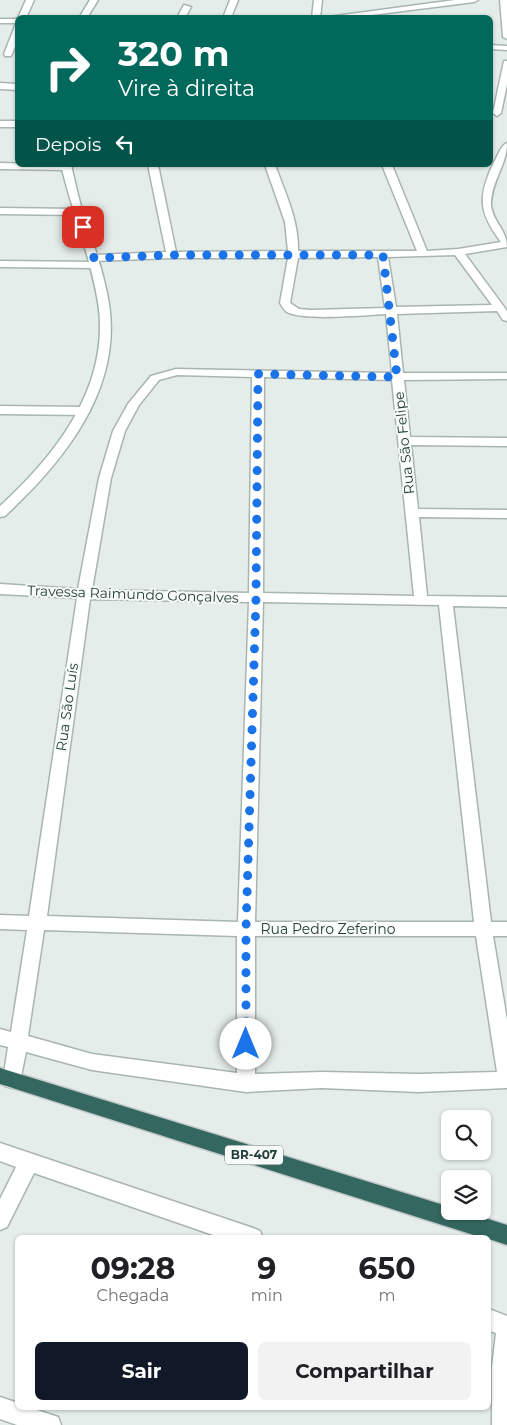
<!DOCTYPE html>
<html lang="pt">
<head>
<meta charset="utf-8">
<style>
	:root { --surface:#fff; --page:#f2f2f2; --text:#202124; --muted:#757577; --accent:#111827 }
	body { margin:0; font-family:Montserrat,sans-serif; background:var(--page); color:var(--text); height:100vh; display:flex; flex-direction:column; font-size:19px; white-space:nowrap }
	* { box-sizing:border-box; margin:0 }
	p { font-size:16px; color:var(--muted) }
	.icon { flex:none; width:28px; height:28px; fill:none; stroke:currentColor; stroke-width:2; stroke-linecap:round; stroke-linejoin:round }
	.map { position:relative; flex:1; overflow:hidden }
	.panel { position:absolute; left:15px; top:1235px; width:476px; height:175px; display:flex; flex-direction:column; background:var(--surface); border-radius:8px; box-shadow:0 1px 4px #0004 }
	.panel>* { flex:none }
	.hud { position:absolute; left:15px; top:15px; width:478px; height:152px; border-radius:8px; box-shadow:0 1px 4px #0004; background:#00695c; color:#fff; overflow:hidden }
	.fabs { position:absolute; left:441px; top:1110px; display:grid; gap:10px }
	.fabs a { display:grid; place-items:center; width:50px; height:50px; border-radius:8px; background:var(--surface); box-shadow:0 1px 4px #0004; font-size:25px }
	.pin { position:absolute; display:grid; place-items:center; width:42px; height:42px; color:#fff; margin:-21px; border-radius:10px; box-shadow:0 2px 8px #0006 }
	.me { position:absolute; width:55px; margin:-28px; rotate:0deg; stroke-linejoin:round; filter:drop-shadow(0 0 4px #0008) }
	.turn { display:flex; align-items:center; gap:18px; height:105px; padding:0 20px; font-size:22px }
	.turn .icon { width:65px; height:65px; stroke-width:2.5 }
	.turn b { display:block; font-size:35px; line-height:42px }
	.then { display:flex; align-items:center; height:48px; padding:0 20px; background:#0003; gap:10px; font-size:19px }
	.eta { display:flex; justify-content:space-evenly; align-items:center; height:85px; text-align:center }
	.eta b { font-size:30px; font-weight:700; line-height:35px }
	.action { display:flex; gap:10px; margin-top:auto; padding:10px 20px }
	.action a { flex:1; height:58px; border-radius:8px; background:var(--accent); color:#fff; font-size:20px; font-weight:700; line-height:58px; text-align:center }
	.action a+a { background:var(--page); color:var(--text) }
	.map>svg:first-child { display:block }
</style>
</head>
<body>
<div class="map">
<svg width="507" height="1425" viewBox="0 0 507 1425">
	<rect width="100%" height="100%" fill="#e5edea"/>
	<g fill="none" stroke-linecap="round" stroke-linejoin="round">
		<defs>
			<path id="street" d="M 26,0 L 34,0 L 26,18 L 18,18 Z
				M 230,0 L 238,0 L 231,18 L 223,18 Z
				M 314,0 L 322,0 L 320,18 L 312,18 Z
				M 455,0 L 478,0 L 474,2 L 348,18 L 320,18 Z
				M 500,0 L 507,0 L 507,39 L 503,37 Z
				M 184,5 L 191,7 L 185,18 L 177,18 Z
				M 0,19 L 18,19 L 18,23 L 0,23 Z
				M 15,26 L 18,26 L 18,40 L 11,56 L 5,56 L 4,54 Z
				M 490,45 L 507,46 L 507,50 L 490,49 Z
				M 504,61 L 507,61 L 507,84 L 501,113 L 497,116 L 493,113 Z
				M 0,83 L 18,84 L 18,90 L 0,89 Z
				M 0,121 L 18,121 L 18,127 L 0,127 Z
				M 507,143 C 507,165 491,182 491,204 C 492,222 507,229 507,247 L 465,254 L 507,311 L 507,321 L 503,320 L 497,311 L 397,314 L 403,373 L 507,373 L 507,379 L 404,380 L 410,437 L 507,438 L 507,446 L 411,445 L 418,509 L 507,510 L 507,518 L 419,517 L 427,596 L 507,597 L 507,607 L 453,606 L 491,922 L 507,922 L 507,936 L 493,936 L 507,1020 L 507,1088 L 418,1092 L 322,1088 L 246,1092 L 92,1070 L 26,1052 L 19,1086 L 12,1088 L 5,1086 L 3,1080 L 8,1047 L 0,1045 L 0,1029 L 11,1032 L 27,930 L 0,929 L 0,915 L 29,916 L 77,598 L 0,594 L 0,584 L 78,589 L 99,478 L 113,431 L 128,404 L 151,376 L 176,369 L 392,373 L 386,314 C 366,315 302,321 287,312 C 284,310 282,306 280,303 L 288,258 L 172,258 L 94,261 L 89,258 L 94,255 L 166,252 L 148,165 L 158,165 L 176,252 L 288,251 L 285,222 L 265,165 L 275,165 C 285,192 299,221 298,251 L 417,251 L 382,165 L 392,165 L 427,251 L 458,249 L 501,242 C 478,212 478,196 494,162 C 498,156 500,146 507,143 ZM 455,255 L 492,305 L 396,307 L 388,257 ZM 378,257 L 385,308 L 311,310 L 299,309 L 290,303 L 298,258 ZM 177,375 L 252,377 L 249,593 L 92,590 L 111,478 L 125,431 L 139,405 L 159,380 ZM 264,377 L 392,380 L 414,596 L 263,593 ZM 90,599 L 249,602 L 238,922 L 47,916 ZM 263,602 L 439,605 L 474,922 L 255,922 ZM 44,930 L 237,936 L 237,1073 L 92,1054 L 28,1036 ZM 255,936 L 476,936 L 497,1072 L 418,1074 L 322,1072 L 255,1074 Z
				M 0,163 L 70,165 L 72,167 L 67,170 L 0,169 Z
				M 0,208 L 77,209 L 82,212 L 77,215 L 0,214 Z
				M 0,261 L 95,262 L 100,265 L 95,268 L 0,267 Z
				M 0,406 L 84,407 L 90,411 L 84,415 L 0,414 Z
				M 0,1143 L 253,1228 L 260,1231 L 263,1238 L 222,1238 L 34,1173 L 7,1227 L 0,1230 L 0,1199 L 16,1167 L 0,1161 Z
				M 489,1309 L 507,1316 L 507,1425 L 492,1425 L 492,1367 L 496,1333 L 489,1331 Z
				M 0,1397 L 18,1403 L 18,1408 L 31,1408 L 58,1417 L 61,1425 L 17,1425 L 0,1419 Z"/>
			<path id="secondary" d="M 90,0 L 98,0 L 87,18 L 79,18 Z
				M 61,165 L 71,165 C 75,181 78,197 83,213 C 93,243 104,273 109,304 C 122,390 64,461 5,516 L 0,517 L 0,506 C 58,453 111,384 98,302 C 90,255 72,211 61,165 Z"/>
			<path id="highway" d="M 0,1068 L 450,1207 L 450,1211 L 463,1211 L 507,1225 L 507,1245 L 489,1239 L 489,1238 L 483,1238 L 0,1084 Z"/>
		</defs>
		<use href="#street" stroke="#a8b5b1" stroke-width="3"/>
		<use href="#secondary" stroke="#a1b5af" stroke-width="3"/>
		<use href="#highway" stroke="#c2c9c8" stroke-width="3"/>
		<use href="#street" fill="#fff" fill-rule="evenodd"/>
		<use href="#secondary" fill="#fff" fill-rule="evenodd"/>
		<use href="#highway" fill="#346760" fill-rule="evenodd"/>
	</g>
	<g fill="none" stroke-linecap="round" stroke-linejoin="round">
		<path stroke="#1a73e8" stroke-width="9" stroke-dasharray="0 16.2" d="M 83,227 L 94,258 L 172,255 L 383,255 L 397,377 L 258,374 L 256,598 L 246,929 L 246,1044"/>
	</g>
	<g text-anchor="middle" stroke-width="4" stroke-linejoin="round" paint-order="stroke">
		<rect fill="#f6faf8" stroke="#647672" stroke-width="1" x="225" y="1145.5" width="58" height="19" rx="4"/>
		<g font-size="12" font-weight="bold" fill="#263d39">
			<text x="254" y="1159">BR-407</text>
		</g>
		<g font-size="14" fill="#263d39" stroke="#f6faf8">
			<text transform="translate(404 443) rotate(-96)" y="5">Rua São Felipe</text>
			<text transform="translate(133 594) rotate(2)" y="5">Travessa Raimundo Gonçalves</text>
			<text transform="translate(67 707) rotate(-82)" y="5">Rua São Luís</text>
			<text x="328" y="934">Rua Pedro Zeferino</text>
		</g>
	</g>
</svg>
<div class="fabs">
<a><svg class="icon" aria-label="search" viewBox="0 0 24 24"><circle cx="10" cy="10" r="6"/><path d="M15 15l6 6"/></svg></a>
<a><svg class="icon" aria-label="layers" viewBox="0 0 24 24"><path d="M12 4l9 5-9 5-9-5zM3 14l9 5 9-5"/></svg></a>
</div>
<div class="pin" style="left:83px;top:227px;background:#d93025"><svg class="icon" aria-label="arrive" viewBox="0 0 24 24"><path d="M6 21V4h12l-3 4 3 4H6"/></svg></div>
<svg class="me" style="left:246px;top:1044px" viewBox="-20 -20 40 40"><circle r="19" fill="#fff"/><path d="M0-13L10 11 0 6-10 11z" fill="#1a73e8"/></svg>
<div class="hud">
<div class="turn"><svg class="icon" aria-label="right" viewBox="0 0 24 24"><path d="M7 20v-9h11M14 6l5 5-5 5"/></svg><div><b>320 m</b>Vire à direita</div></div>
<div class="then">Depois<svg class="icon" aria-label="left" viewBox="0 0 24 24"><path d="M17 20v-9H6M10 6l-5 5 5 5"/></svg></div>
</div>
<section class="panel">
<div class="eta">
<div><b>09:28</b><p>Chegada</p></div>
<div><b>9</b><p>min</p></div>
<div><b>650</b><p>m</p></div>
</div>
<div class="action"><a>Sair</a><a>Compartilhar</a></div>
</section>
</div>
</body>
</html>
